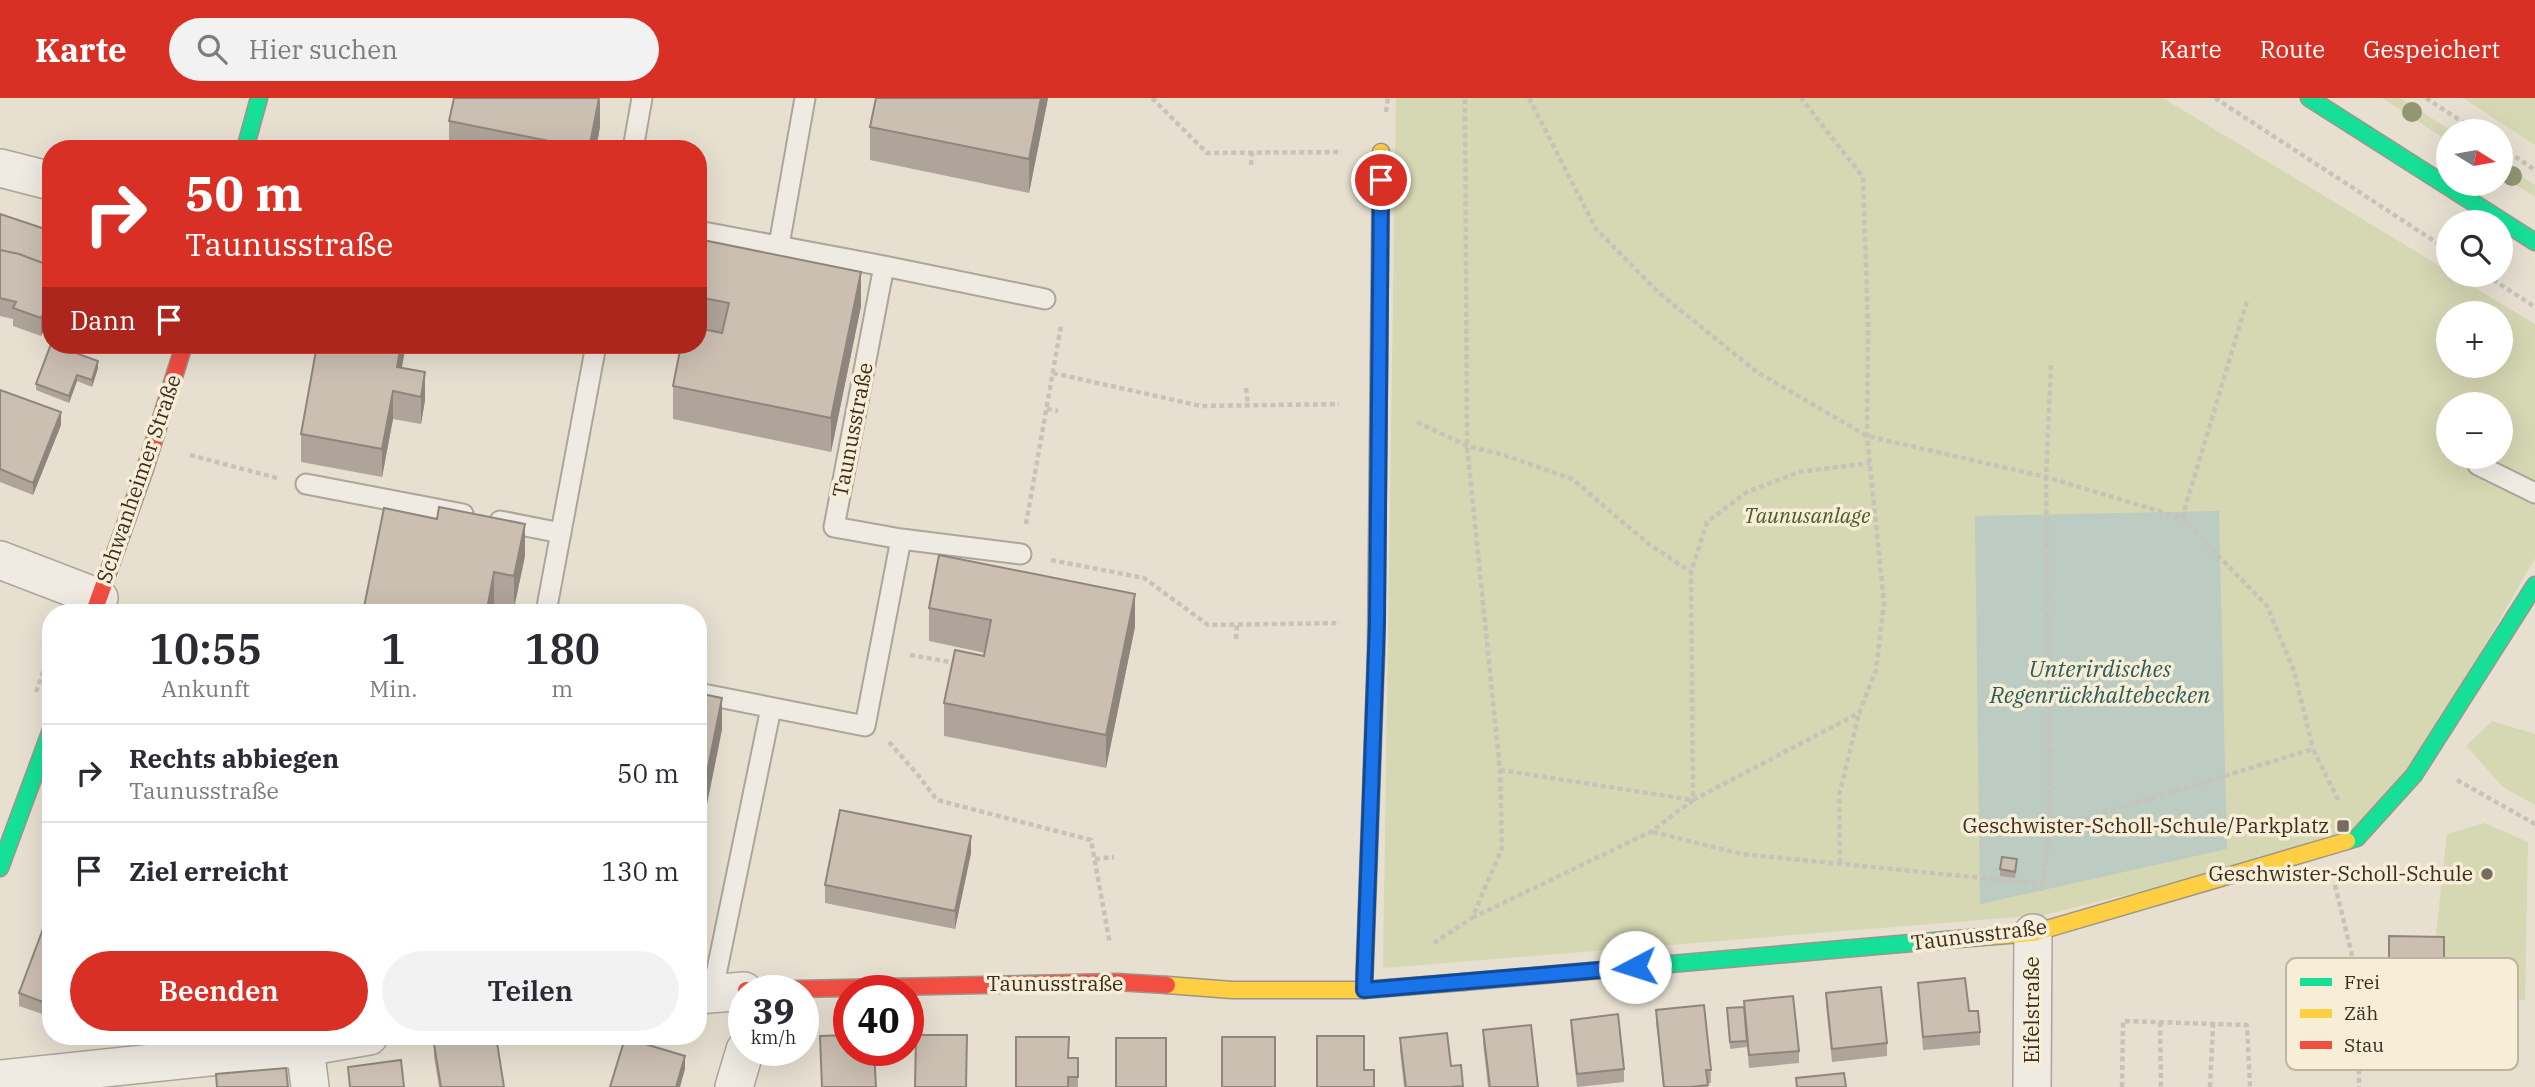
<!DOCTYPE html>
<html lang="de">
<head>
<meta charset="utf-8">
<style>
	:root { --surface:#fff; --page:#f2f2f3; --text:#2b2b33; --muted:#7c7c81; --line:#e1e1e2; --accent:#d93025 }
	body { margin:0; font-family:"IBM Plex Serif",serif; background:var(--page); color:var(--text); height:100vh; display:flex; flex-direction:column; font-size:26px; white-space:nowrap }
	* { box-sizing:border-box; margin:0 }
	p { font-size:23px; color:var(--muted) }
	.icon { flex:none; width:38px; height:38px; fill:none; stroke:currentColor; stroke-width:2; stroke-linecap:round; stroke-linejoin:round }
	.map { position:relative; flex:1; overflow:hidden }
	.side { position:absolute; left:42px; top:506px; width:665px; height:441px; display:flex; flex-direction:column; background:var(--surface); border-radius:28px; box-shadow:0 7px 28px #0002 }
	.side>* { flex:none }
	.hud { position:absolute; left:42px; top:42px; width:665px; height:214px; border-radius:28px; box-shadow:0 7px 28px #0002; background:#d93025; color:#fff; overflow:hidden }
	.needle { width:46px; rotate:101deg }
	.buttons { position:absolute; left:2436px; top:21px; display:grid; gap:14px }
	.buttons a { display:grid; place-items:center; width:77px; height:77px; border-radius:50%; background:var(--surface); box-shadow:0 7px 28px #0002; font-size:35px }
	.speed { position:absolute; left:728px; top:877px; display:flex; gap:14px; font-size:35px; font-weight:700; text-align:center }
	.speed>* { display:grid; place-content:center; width:91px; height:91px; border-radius:50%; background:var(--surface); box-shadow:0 7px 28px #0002; line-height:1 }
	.speed small { font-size:18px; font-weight:400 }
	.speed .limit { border:10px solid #d22; background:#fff; color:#111 }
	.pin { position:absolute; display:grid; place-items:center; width:60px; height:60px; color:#fff; margin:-30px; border:4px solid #fff; border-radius:50%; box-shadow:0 2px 7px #0007 }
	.me { position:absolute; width:77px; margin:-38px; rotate:265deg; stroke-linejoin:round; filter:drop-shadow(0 0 5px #0008) }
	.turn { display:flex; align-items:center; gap:24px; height:147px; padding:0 28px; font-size:32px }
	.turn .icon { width:91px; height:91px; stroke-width:2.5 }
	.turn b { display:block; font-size:49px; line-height:60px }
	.then { display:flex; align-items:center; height:66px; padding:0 28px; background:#0003; gap:14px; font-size:26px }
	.eta { display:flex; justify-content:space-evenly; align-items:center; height:119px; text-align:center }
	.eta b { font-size:42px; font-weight:600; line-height:49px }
	.cta { display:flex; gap:14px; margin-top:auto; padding:14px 28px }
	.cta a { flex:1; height:80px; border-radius:42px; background:var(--accent); color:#fff; font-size:28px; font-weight:600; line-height:80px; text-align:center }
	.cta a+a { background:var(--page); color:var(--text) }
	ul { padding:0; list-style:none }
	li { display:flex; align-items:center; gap:21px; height:98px; padding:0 28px; border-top:2px solid var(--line) }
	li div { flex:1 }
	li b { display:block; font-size:26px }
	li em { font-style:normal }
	header { display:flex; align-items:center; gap:42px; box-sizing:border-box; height:98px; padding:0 35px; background:var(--accent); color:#fff }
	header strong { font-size:33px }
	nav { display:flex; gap:38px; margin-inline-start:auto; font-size:24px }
	.search { width:490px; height:63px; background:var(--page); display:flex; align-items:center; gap:18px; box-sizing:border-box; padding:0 24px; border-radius:38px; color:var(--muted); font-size:26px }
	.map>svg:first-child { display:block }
</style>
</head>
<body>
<header>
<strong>Karte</strong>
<div class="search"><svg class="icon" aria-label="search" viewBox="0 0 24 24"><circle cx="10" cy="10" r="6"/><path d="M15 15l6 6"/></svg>Hier suchen</div>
<nav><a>Karte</a><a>Route</a><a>Gespeichert</a></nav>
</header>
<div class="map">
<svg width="2535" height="989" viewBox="0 0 2535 989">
	<rect width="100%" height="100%" fill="#e7e0d1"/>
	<path fill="#d6d7b3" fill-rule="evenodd" d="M 1396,0 L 2163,0 L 2448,173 L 2448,177 L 2454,177 L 2535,226 L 2535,460 L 2402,692 L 2357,740 L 2044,817 L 1383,870 ZM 2448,215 L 2501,215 L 2501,268 L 2448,268 ZM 2448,306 L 2501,306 L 2501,359 L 2448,359 Z
		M 2382,0 L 2400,0 L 2452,33 L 2448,33 L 2448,43 Z
		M 2463,0 L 2535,0 L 2535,47 Z
		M 2501,65 L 2535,87 L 2535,99 L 2501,77 Z
		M 2492,623 L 2535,636 L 2535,707 L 2503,689 L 2466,648 Z
		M 2484,725 L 2528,744 L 2525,902 L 2444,901 L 2444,845 L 2435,845 L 2447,736 Z"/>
	<path fill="#bcccc2" d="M 2219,413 L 2227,751 L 1980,806 L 1975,418 Z"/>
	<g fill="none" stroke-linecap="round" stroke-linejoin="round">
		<defs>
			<path id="lane" d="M 633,51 L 642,0
				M 698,133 L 884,168 L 834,429 L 901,441 L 865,628 L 698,595
				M 779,147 L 805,0
				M 884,168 L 1045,201
				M 2478,367 L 2535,395
				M 306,386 L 463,416
				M 500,423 L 561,435
				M 901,441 L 1021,456
				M 546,514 L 596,247
				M 712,896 L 771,610"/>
			<path id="street" d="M 0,70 L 51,83
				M 0,462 L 99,500
				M 698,897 L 744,893
				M 305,949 L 310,989
				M 0,981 L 305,949 L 369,938
				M 734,989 L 745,952
				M 2032,989 L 2033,835"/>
			<path id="fast" d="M 2309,0 L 2535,144
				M 245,51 L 259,0
				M 2347,743 L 2357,740 L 2414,677 L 2535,487
				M 0,770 L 51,632
				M 1463,884 L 1946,842
				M 1364,892 L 1376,556"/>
			<path id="slow" d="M 1376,556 L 1381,54
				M 1946,842 L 2033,835 L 2347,743
				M 1167,887 L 1232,892 L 1364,892 L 1463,884"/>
			<path id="jam" d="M 94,514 L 145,371 L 184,247
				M 746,892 L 1117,884 L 1167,887"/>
		</defs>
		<use href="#lane" stroke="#ada599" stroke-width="23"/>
		<use href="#street" stroke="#ada599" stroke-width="40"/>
		<use href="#fast" stroke="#9c958a" stroke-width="19"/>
		<use href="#slow" stroke="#9c958a" stroke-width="19"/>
		<use href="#jam" stroke="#9c958a" stroke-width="19"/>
		<path stroke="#c8c2b9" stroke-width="4.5" stroke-dasharray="5 3.5" stroke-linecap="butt" d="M 1152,0 L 1207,55 L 1342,54
			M 1529,0 L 1596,131 L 1658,194 L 1757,274 L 1867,338 L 2046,379 L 2182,420 L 2267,508 L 2294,573 L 2313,651
			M 2215,0 L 2448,152
			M 2426,0 L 2476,33
			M 1386,14 L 1388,0
			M 2501,49 L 2535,72
			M 1251,67 L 1252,54
			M 2486,177 L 2535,209
			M 670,247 L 683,249
			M 1053,275 L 1201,308 L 1339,306
			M 1246,290 L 1248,307
			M 1047,311 L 1058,313
			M 1417,324 L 1467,348 L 1504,357 L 1572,381 L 1649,446 L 1691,474
			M 190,357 L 277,380
			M 2182,420 L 2247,203
			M 1026,426 L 1061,228
			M 1051,462 L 1144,480 L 1208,527 L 1340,525
			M 1236,541 L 1237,526
			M 910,557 L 956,565
			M 36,594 L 51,552
			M 889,644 L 918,677 L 937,702 L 1091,742 L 1110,846
			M 1500,672 L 1693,702 L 1859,615 L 1876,572 L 1884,505 L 1867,338 L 1868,229 L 1863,79 L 1801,0
			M 2457,682 L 2535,726
			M 2050,731 L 2046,379 L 2051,266
			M 1653,734 L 1742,756 L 2042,786 L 2041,793
			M 1095,761 L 1114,759
			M 1840,765 L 1839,698 L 1859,615
			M 2042,786 L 2050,731 L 2313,651 L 2338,702
			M 2335,787 L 2358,882 L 2359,989
			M 1472,820 L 1652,733 L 1693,702 L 1691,474 L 1707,424 L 1747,394 L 1799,374 L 1870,365
			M 1434,845 L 1472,820 L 1502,750 L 1500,672 L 1467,348 L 1465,0
			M 2160,924 L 2161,989
			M 2122,989 L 2123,923 L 2247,927 L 2250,989
			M 2210,989 L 2213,926"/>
		<use href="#lane" stroke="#efebe3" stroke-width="19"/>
		<use href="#street" stroke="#efebe3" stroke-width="37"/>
		<use href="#fast" stroke="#16e098" stroke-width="16"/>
		<use href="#slow" stroke="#ffcf43" stroke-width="16"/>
		<use href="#jam" stroke="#f24e42" stroke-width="16"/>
	</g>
	<g fill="#929673">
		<circle cx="2412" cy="14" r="10"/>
		<circle cx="2512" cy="78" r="10"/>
	</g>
	<path fill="#afa499" d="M 1048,0 L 1029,95 L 870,62 L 870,29 Z
		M 449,23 L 600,29 L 596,51 L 449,51 Z
		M 0,116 L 51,133 L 51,234 L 44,232 L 41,238 L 13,228 L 13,221 L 0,218 Z
		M 698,141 L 861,208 L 831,354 L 673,321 L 673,288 L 698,247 Z
		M 98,270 L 92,289 L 77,283 L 69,305 L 36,292 L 36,286 Z
		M 402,270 L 425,302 L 421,326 L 393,321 L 382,379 L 301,364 L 301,336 Z
		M 0,292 L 61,327 L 33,397 L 0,384 Z
		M 525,458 L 514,510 L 494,506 L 363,514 Z
		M 929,510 L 1135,529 L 1106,670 L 944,638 L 944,605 L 984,558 L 985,555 L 929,543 Z
		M 971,755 L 955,831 L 825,805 L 825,787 Z
		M 2017,767 L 2015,780 L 2000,778 L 2000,771 Z
		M 51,824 L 51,919 L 19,908 L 19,895 Z
		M 2444,839 L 2444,917 L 2379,917 L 2379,872 L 2389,872 Z
		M 1918,885 L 1969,913 L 1980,934 L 1980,947 L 1923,952 Z
		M 1826,895 L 1887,945 L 1887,958 L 1832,964 L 1826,907 Z
		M 1727,910 L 1799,953 L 1799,965 L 1749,970 L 1747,947 L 1747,949 L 1730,951 Z
		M 1656,912 L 1711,972 L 1711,985 L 1707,985 L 1708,989 L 1663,989 L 1656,924 Z
		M 1571,922 L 1624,971 L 1624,984 L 1577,989 L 1571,934 Z
		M 1483,932 L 1538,989 L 1488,989 L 1483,945 Z
		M 1400,940 L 1451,968 L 1461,967 L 1463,989 L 1404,989 L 1400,953 Z
		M 434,946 L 504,989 L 439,989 L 434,959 Z
		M 1068,960 L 1078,960 L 1078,989 L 1016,989 Z"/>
	<path fill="#8e867d" d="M 600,0 L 600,29 L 596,51 L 589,51 Z
		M 1041,0 L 1048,0 L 1029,95 L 1029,61 Z
		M 861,174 L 861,208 L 831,354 L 831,320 Z
		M 44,214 L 44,232 L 41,238 L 41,220 Z
		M 401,247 L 406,247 L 397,297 L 397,269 Z
		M 98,263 L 98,270 L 92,289 L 92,282 Z
		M 425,274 L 425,302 L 421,326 L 421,299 Z
		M 77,277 L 77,283 L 69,305 L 69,298 Z
		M 393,293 L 393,321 L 382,379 L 382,351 Z
		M 61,314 L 61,327 L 33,397 L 33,385 Z
		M 525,426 L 525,458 L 514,510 L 514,478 Z
		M 494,474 L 494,506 L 493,514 L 487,511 Z
		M 1135,496 L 1135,529 L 1106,670 L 1106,637 Z
		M 722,600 L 722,632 L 698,751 L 698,719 Z
		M 971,738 L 971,755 L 955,831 L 955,813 Z
		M 685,958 L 685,971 L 680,989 L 676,989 Z"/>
	<path fill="#cbbfb2" stroke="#8e867d" stroke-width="2" d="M 454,0 L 599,0 L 589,51 L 449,23 Z
		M 876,0 L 1041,0 L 1029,61 L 870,29 Z
		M 0,116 L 51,133 L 51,168 L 19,156 L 0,152 Z
		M 698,141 L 861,174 L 831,320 L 673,288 L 681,247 L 698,247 L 698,230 L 722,235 L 729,205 L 698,199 Z
		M 0,152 L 19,156 L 51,168 L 51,217 L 44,214 L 41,220 L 13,210 L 16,204 L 0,200 Z
		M 51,246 L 98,263 L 92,282 L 77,277 L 69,298 L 36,286 Z
		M 317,247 L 401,247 L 397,269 L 425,274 L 421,299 L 393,293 L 382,351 L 301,336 Z
		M 0,292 L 61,314 L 33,385 L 0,371 Z
		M 439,409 L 525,426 L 514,478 L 494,474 L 487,511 L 501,514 L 363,514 L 384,410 L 437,421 Z
		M 939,457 L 1135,496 L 1106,637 L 944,605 L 955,552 L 984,558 L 991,522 L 929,510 Z
		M 698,595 L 722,600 L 698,719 Z
		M 840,712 L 971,738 L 955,813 L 825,787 Z
		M 2002,759 L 2017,761 L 2015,774 L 2000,771 Z
		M 46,823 L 51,824 L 51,907 L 19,895 Z
		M 2389,838 L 2444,839 L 2444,911 L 2379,911 L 2379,872 L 2389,872 Z
		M 1965,880 L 1969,913 L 1978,913 L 1980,934 L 1923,939 L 1918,885 Z
		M 1881,889 L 1887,945 L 1832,951 L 1826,895 Z
		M 1793,898 L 1799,953 L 1749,957 L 1744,903 Z
		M 1704,907 L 1711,972 L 1706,972 L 1708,987 L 1691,989 L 1664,989 L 1656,912 Z
		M 1744,909 L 1747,943 L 1730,944 L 1727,910 Z
		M 1618,916 L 1624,971 L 1577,976 L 1571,922 Z
		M 1531,927 L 1538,989 L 1490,989 L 1483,932 Z
		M 1447,935 L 1451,968 L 1461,967 L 1463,988 L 1450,989 L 1406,989 L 1400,940 Z
		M 849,937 L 849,952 L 874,952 L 876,989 L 822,989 L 820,938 Z
		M 916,937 L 967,937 L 966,989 L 915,989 Z
		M 487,938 L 496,938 L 504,989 L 441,989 L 434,946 Z
		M 1317,938 L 1364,938 L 1364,972 L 1374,972 L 1374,989 L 1317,989 Z
		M 1016,939 L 1069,939 L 1068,960 L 1078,960 L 1078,979 L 1068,979 L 1068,989 L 1016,989 Z
		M 1222,939 L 1275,939 L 1275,989 L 1222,989 Z
		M 625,940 L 685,958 L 676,989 L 610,989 Z
		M 1116,940 L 1166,940 L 1166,989 L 1116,989 Z
		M 401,962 L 404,989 L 350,989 L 348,969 Z
		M 286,970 L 288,989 L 217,989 L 216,976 Z
		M 1844,975 L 1846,989 L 1797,989 L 1796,980 Z"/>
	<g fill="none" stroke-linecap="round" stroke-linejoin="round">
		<defs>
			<path id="route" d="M 1381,82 L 1377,525 L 1364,892 L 1635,869"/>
		</defs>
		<use href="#route" stroke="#114b97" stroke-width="18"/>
		<use href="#route" stroke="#1a73e8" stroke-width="12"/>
	</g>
	<g fill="#786c5e" stroke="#f7eed8" stroke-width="2.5">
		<rect x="2336" y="721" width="14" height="14" rx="3.5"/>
		<circle cx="2487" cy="776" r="7"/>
	</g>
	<g text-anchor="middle" stroke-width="7" stroke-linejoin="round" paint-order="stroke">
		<g font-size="21" fill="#3d2e20" stroke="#f7eed8">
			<text transform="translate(853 332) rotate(-79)" y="7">Taunusstraße</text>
			<text transform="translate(139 381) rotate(-71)" y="7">Schwanheimer Straße</text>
			<text transform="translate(1979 837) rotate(-7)" y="7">Taunusstraße</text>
			<text x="1055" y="893">Taunusstraße</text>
			<text transform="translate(2032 912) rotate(-90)" y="7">Eifelstraße</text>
		</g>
		<g font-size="21" font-style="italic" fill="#4d5a26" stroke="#f7eed8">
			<text x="1807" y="425">Taunusanlage</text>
		</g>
		<g font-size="21" fill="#3d2e20" stroke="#f7eed8" text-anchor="end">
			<text x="2329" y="735">Geschwister-Scholl-Schule/Parkplatz</text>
			<text x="2473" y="783">Geschwister-Scholl-Schule</text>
		</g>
		<g font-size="23" font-style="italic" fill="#2f5d5a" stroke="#f7eed8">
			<text x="2100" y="579">Unterirdisches<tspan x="2100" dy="26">Regenrückhaltebecken</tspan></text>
		</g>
	</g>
	<rect x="2286" y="860" width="232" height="112" rx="10" fill="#f7eed8" stroke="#bfb4a1" stroke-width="2"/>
	<rect x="2300" y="880" width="32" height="8" fill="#16e098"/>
	<rect x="2300" y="911" width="32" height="9" fill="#ffcf43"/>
	<rect x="2300" y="943" width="32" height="8" fill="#f24e42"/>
	<g font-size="19" fill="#3d2e20">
		<text x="2344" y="891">Frei</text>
		<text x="2344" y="922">Zäh</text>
		<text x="2344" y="954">Stau</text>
	</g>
</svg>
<div class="buttons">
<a><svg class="needle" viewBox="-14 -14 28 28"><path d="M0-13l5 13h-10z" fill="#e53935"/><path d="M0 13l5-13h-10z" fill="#7c7c81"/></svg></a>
<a><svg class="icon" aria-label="search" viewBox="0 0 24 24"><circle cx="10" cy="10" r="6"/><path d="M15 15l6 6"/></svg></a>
<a>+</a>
<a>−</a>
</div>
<div class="speed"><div>39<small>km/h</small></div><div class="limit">40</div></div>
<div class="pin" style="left:1381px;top:82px;background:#d93025"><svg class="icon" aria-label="arrive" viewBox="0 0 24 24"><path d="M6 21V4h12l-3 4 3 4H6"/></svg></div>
<svg class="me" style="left:1635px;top:869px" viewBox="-20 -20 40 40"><circle r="19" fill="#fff"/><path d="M0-13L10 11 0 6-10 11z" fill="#1a73e8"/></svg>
<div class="hud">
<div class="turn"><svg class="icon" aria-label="right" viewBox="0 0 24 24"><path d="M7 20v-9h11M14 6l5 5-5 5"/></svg><div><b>50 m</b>Taunusstraße</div></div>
<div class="then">Dann<svg class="icon" aria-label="arrive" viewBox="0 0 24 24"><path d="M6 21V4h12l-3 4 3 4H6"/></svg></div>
</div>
<section class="side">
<div class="eta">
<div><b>10:55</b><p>Ankunft</p></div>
<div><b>1</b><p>Min.</p></div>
<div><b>180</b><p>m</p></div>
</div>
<ul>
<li><svg class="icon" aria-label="right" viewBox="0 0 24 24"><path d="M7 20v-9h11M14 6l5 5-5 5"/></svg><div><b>Rechts abbiegen</b><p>Taunusstraße</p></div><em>50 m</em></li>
<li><svg class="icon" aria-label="arrive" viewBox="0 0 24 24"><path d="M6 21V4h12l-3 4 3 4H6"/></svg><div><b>Ziel erreicht</b></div><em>130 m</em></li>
</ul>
<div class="cta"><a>Beenden</a><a>Teilen</a></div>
</section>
</div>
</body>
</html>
